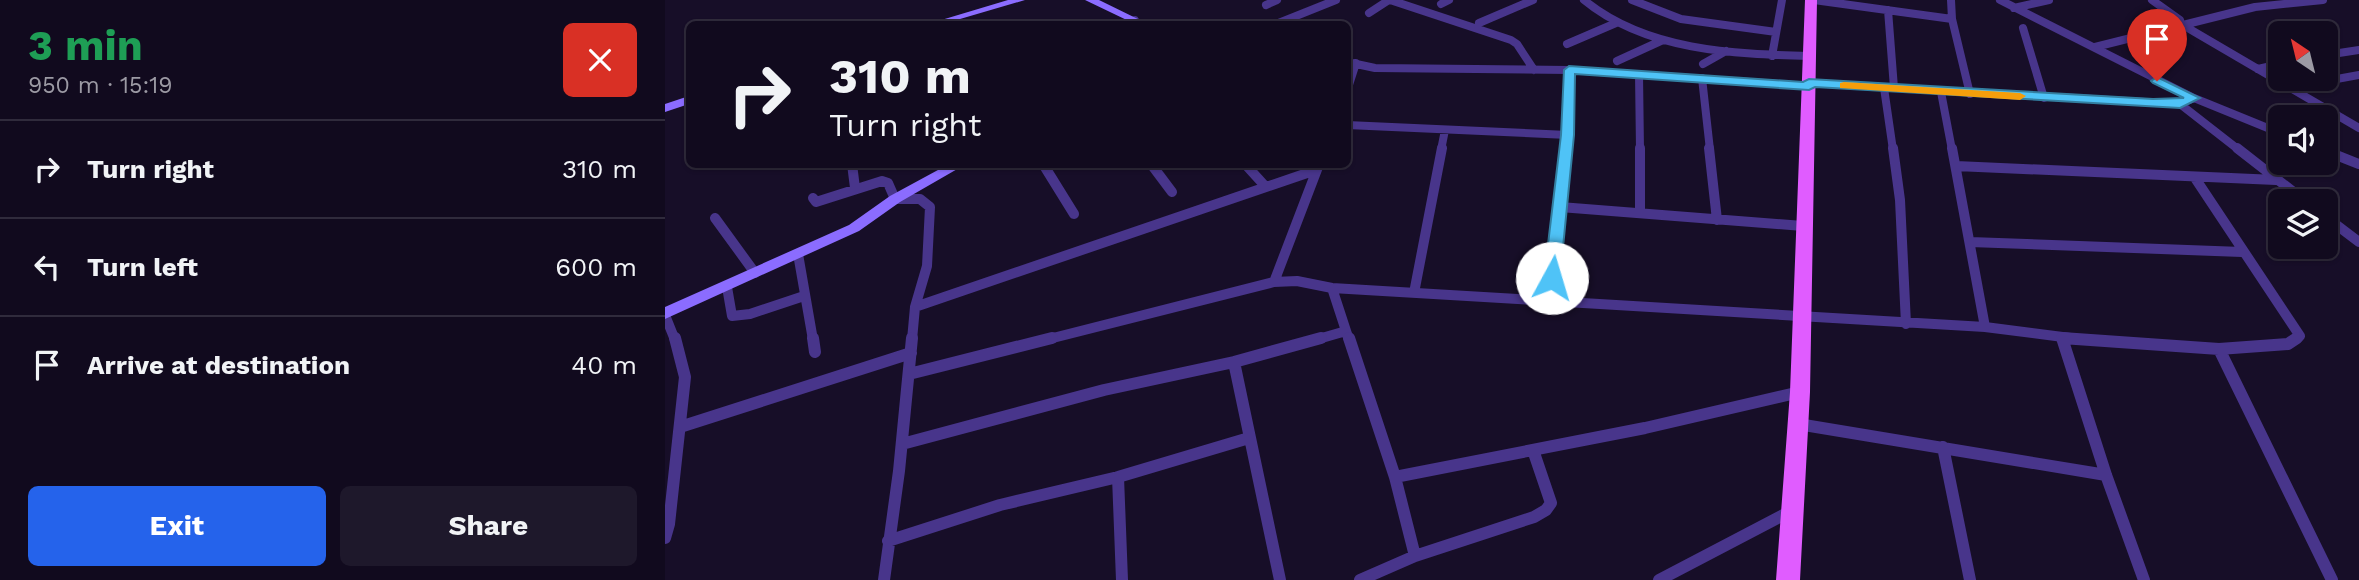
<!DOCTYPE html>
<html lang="en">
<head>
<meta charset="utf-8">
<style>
	:root { --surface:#110a1e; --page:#1e182b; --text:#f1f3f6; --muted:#9c9aa4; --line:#302b3c; --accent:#2563eb }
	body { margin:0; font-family:"Work Sans",sans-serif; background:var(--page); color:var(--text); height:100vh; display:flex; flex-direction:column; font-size:26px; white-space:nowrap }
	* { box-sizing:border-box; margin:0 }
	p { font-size:23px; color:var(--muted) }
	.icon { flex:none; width:38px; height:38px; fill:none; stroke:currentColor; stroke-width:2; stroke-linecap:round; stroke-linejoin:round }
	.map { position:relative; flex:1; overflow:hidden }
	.details { display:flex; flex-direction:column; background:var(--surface); width:665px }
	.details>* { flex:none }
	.hud { position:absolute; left:21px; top:21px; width:665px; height:147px; border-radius:10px; box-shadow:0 2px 5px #0004,0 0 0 2px var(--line); background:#110a1e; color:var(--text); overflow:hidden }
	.needle { width:46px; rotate:325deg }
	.buttons { position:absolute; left:1603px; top:21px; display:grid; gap:14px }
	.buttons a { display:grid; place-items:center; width:70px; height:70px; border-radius:10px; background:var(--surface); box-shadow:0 2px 5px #0004,0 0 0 2px var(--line); font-size:35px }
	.pin { position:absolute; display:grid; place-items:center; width:60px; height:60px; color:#fff; margin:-72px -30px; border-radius:50% 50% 50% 0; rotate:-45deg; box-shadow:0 0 7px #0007 }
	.pin .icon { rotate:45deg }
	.me { position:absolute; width:77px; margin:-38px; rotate:6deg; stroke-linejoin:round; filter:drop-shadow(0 0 5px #0008) }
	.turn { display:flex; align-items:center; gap:24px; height:147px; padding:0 28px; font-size:32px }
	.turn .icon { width:91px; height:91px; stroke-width:2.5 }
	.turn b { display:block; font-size:49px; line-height:60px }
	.round { display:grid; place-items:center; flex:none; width:74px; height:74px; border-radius:10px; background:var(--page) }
	.headline { display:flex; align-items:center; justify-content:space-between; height:119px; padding:0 28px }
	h1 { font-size:42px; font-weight:700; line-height:52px; color:#1e9e55 }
	.action { display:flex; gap:14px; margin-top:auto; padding:14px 28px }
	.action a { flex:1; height:80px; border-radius:10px; background:var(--accent); color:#fff; font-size:28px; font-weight:700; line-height:80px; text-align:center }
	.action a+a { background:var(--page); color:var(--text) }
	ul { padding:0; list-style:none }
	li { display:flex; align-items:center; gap:21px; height:98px; padding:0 28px; border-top:2px solid var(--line) }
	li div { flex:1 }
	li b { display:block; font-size:26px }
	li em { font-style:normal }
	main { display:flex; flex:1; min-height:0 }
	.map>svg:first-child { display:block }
</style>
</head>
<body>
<main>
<section class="details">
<div class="headline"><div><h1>3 min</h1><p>950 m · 15:19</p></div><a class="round" style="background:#d93025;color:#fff"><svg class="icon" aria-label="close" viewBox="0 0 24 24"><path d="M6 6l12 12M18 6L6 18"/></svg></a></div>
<ul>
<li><svg class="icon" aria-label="right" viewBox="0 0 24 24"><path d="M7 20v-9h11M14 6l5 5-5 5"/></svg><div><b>Turn right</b></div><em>310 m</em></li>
<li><svg class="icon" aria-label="left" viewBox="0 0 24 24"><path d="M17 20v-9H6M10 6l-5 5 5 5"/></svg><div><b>Turn left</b></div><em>600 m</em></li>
<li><svg class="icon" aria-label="arrive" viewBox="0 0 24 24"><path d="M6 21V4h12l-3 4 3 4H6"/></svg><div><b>Arrive at destination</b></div><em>40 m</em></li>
</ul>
<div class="action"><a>Exit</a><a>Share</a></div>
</section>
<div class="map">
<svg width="1694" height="580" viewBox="0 0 1694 580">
	<rect width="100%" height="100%" fill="#170e28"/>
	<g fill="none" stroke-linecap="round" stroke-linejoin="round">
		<path stroke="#48358b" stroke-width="8" d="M 725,0 L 846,40 L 852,44 L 869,70
			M 919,0 C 981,51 1068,54 1145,56
			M 967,0 L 1016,19 L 1111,32
			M 1149,0 L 1287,19
			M 1286,0 L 1287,19 L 1305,94
			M 1335,0 L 1529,98
			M 1487,0 L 1515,20 L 1516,24 L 1694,128
			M 776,4 L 784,0
			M 601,5 L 612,0
			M 1349,8 L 1384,0
			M 1223,10 L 1229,88
			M 704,13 L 724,0
			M 814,23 L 868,0
			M 459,24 L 470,20
			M 611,24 L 671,0
			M 1358,28 L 1379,98
			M 902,44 L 951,23
			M 1430,47 L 1590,7 L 1658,0
			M 1661,55 L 1694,50
			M 1107,56 L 1117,0
			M 952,61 L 998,40
			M 682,62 L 710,68 L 904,70 L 1144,86
			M 1038,64 L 1061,51
			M 1593,69 L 1615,64
			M 974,74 L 975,150
			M 1037,78 L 1045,150
			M 1144,83 L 1515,104 L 1529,98 L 1615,133
			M 1219,88 L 1228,150
			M 1623,88 L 1694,75
			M 682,91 L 691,63
			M 1276,92 L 1287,150
			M 1515,104 L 1574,150
			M 682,125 L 903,135
			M 776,150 L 780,130
			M 901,150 L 904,70"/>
		<path stroke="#48358b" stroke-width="10" d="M 975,148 L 975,213
			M 1044,148 L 1052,220
			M 1228,148 L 1235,200 L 1241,324
			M 1287,148 L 1320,327
			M 1572,148 L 1640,201
			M 1661,151 L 1694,164
			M 187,164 L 190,188
			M 378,164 L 409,214
			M 486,164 L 507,192
			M 580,164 L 600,186
			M 1291,166 L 1611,180
			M 1530,178 L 1635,336 L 1629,340
			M 148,198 L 151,202 L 217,181 L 223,183 L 230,199 L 255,199 L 265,207 L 262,266 L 250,307 L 247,340
			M 895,207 L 1138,226
			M 1661,217 L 1694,242
			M 50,218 L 90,273
			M 1305,242 L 1577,252
			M 133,254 L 148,340
			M 609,282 L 653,167
			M 62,287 L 67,316 L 85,314 L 139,296
			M 667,288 L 684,340
			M 749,293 L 777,148
			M 885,301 L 902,148
			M 250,307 L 651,170
			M 0,315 L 10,340
			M 380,340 L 609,282 L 632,281 L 667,288 L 1320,327 L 1421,340
			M 650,340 L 681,331"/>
		<path stroke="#48358b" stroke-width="12" d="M 148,338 L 150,352
			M 684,338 L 730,477 L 750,556
			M 1397,338 L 1441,475 L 1479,580
			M 1397,338 L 1554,349 L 1623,344 L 1632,338
			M 1554,349 L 1667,580
			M 569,362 L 615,580
			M 244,374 L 387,338
			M 1133,424 L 1441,475
			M 15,427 L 246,353
			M 237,444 L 439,390 L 569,362 L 656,338
			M 1278,447 L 1305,580
			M 453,477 L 457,580
			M 730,477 L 980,428 L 1135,392
			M 0,538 L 4,524 L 20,377 L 10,338
			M 223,541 L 335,505 L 453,477 L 584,438
			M 219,580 L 234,471 L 247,338
			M 695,580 L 750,556 L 869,517 L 881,510 L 886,503 L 868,450
			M 994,580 L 1128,510"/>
		<path fill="#8b6cff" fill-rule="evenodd" d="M 343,0 L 360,0 L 278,24 L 263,24 Z
			M 420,0 L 434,0 L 483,24 L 470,24 Z
			M 24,96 L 24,104 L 0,112 L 0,104 Z
			M 284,164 L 301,164 L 235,202 L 194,231 L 0,319 L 0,307 L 184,225 L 225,196 Z"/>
		<path fill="#e05cff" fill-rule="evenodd" d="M 1140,0 L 1152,0 L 1145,392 L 1135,580 L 1111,580 L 1125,392 Z"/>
	</g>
	<path fill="#4fc3f7" stroke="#337fa1" stroke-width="2" d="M 904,66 L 1138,82 L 1144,79 L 1488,99 L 1519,98 L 1488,83 L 1486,81 L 1492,77 L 1535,98 L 1515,108 L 1150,87 L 1144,90 L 910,74 L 909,135 L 895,278 L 887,283 L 879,278 L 896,135 L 899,70 Z"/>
	<path fill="#f59e0b" d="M 1179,82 L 1355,93 L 1361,96 L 1355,100 L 1175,88 L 1175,83 Z"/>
</svg>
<div class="buttons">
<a><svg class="needle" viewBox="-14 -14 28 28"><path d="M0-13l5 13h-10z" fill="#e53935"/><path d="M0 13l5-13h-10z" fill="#9c9aa4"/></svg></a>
<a><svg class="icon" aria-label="sound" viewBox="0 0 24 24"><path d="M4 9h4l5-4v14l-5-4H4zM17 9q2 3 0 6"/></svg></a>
<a><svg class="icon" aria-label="layers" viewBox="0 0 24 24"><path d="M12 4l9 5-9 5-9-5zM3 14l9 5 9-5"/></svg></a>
</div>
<div class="pin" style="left:1492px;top:81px;background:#d93025"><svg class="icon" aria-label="arrive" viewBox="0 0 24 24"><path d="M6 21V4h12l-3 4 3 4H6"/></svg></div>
<svg class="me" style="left:887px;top:278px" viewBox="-20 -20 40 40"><circle r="19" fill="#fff"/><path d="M0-13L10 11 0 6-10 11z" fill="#4fc3f7"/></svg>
<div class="hud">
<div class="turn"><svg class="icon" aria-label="right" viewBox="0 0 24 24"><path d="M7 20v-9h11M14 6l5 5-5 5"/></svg><div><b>310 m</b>Turn right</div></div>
</div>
</div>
</main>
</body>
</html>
